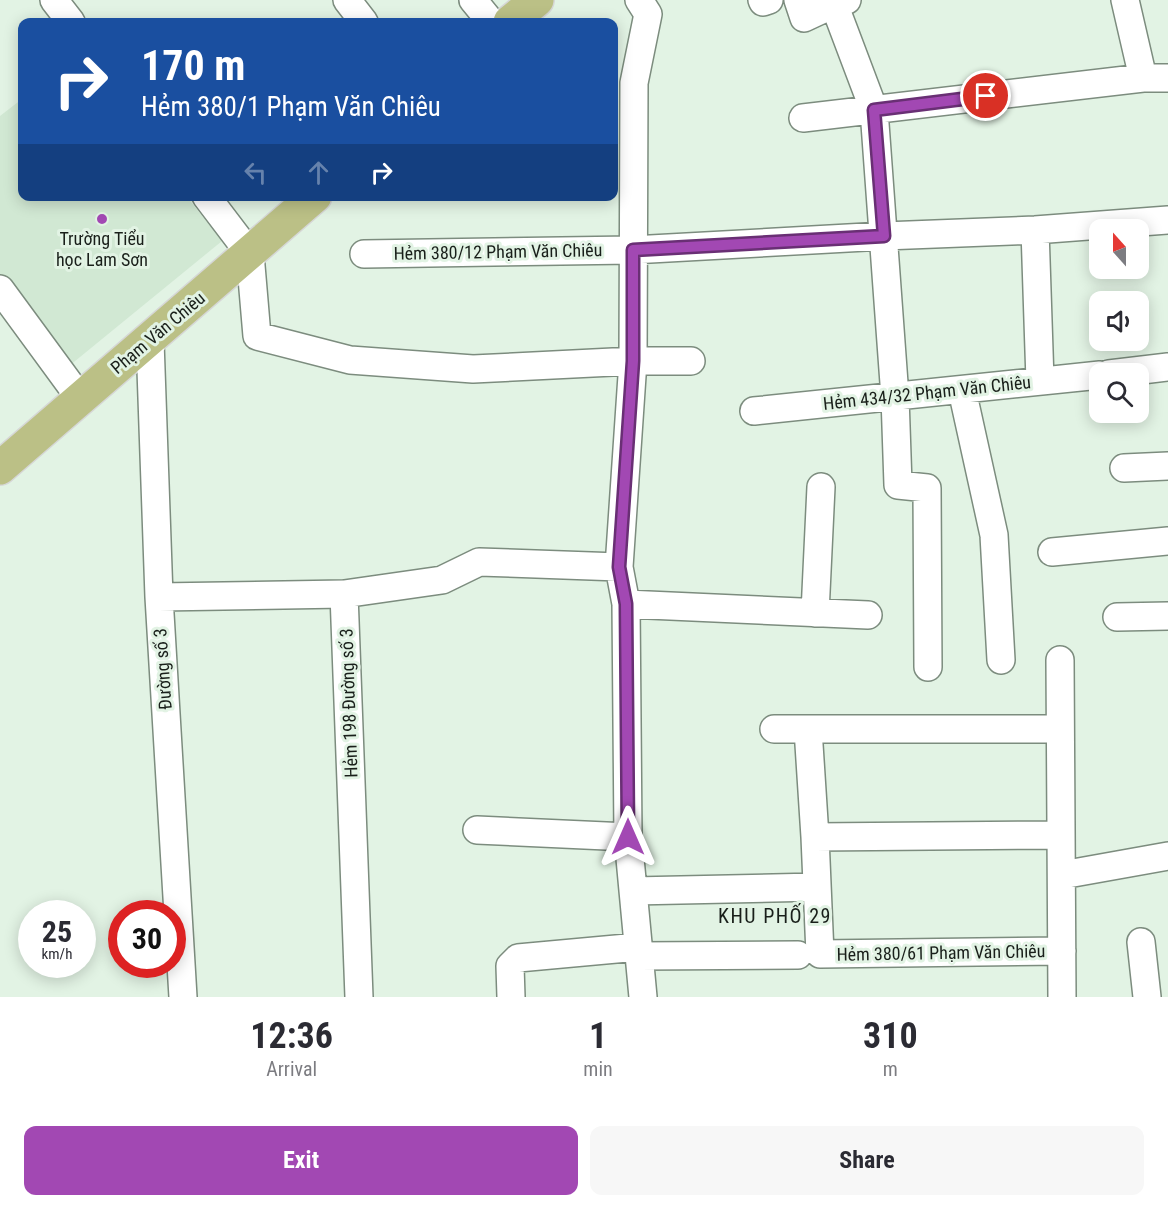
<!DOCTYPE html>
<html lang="en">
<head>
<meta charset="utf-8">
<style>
	:root { --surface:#fff; --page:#f7f7f7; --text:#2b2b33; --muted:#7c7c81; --accent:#a248b3 }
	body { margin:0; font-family:"Roboto Condensed",sans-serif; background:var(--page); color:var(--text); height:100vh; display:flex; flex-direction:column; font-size:22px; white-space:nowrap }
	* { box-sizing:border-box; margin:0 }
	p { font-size:20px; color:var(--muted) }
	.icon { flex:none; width:33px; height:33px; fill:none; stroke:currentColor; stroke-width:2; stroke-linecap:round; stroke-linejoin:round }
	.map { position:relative; height:997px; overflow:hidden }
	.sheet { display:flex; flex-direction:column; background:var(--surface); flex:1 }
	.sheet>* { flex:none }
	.hud { position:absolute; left:18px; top:18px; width:600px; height:183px; border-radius:12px; box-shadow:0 3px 15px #0003; background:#1a4fa0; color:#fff; overflow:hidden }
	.needle { width:39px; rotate:339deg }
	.buttons { position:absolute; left:1089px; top:219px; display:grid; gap:12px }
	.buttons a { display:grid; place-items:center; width:60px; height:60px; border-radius:12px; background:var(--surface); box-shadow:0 3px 15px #0003; font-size:30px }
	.speed { position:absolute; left:18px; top:900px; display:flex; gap:12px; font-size:30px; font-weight:700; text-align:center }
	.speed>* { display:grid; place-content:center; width:78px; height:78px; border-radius:50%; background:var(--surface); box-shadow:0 3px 15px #0003; line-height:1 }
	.speed small { font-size:15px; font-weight:400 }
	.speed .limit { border:9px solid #d22; background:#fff; color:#111 }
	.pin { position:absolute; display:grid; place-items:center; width:51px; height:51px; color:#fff; margin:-26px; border:3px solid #fff; border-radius:50%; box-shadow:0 2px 6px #0007 }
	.me { position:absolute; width:66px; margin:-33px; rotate:0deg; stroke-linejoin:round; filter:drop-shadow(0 0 4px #0008) }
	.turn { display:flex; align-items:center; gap:21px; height:126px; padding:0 24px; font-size:27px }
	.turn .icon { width:78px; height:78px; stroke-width:2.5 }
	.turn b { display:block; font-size:42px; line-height:51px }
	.lanes { display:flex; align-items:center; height:57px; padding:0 24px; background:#0003; justify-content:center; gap:30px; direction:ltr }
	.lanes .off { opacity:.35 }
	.eta { display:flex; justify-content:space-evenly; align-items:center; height:102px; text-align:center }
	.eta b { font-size:36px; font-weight:700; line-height:42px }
	.cta { display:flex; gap:12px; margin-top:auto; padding:12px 24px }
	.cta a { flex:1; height:69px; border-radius:12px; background:var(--accent); color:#fff; font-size:24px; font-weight:700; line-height:69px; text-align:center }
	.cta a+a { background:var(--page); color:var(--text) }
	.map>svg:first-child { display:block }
</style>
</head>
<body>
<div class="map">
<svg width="1168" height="997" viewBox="0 0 1168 997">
	<rect width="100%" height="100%" fill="#e2f3e4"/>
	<path fill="#d1e8d3" d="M 22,99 L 22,196 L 187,197 L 222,241 L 69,366 L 0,277 L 0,116 Z"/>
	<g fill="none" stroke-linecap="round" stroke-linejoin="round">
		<defs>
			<path id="minor" d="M 54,0 L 71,22
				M 347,0 L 364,22
				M 473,0 L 491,22
				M 639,0 L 648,14 L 634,83 L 633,361 L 619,567 L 626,604 L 628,837 L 643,997
				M 762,0 L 763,2 L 769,0
				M 798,0 L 804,18 L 834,4 L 847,0
				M 1125,0 L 1143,78 L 1168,78
				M 834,4 L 874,110 L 895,397 L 898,485 L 927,488 L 928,667
				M 803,118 L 1143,78
				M 206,196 L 250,254 L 257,336 L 350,360 L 473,369 L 633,361 L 691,361
				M 1035,230 L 1040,381
				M 364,254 L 632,250 L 884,236 L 1035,230 L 1168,220
				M 0,289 L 80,398
				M 150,341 L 159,597 L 183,997
				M 1109,374 L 1168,367
				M 962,390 L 994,535 L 1001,660
				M 754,411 L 1100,375
				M 1124,468 L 1168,466
				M 1052,552 L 1168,541
				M 344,594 L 442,580 L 479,562 L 619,567
				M 159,597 L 344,594 L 359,997
				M 626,604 L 868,615
				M 815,613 L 821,487
				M 1117,617 L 1168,616
				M 1060,660 L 1062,997
				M 774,729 L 1060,729
				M 808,729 L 815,837 L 820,954 L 1062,951
				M 477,830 L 628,837
				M 815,837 L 1061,835
				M 1062,875 L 1168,856
				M 633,891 L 817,887
				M 1141,942 L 1147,997
				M 639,956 L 798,955
				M 511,997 L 510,966 L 518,958 L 638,947"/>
			<path id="major" d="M 510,22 L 537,0
				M 0,468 L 315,196"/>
		</defs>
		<use href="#minor" stroke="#7c8c7e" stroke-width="30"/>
		<use href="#major" stroke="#d6d7d6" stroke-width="36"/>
		<use href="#minor" stroke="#fff" stroke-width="27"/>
		<use href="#major" stroke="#bbc086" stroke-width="33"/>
	</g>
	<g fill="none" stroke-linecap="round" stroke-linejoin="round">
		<defs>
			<path id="route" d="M 628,837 L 626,604 L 619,567 L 633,361 L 633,250 L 884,236 L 874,110 L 986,96"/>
		</defs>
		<use href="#route" stroke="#692f74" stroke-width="15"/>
		<use href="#route" stroke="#a248b3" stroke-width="10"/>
	</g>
	<circle fill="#a248b3" stroke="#e2f3e4" stroke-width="2" cx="102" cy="219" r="6"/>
	<g text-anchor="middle" stroke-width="6" stroke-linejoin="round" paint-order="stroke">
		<g font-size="18" fill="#191f1a" stroke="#e2f3e4">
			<text x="102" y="245">Trường Tiểu<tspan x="102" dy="21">học Lam Sơn</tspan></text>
		</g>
		<g font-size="18" fill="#191f1a" stroke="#e2f3e4">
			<text transform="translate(498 252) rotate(-1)" y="6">Hẻm 380/12 Phạm Văn Chiêu</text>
			<text transform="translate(158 333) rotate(-40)" y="6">Phạm Văn Chiêu</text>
			<text transform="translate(927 393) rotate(-6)" y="6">Hẻm 434/32 Phạm Văn Chiêu</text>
			<text transform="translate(163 669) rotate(-94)" y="6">Đường số 3</text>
			<text transform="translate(349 703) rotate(-92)" y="6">Hẻm 198 Đường số 3</text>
			<text transform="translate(941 953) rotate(-1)" y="6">Hẻm 380/61 Phạm Văn Chiêu</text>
		</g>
		<g font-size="20" letter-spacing="1.5" fill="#191f1a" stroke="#e2f3e4">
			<text x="775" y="923">KHU PHỐ 29</text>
		</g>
	</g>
</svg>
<div class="buttons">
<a><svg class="needle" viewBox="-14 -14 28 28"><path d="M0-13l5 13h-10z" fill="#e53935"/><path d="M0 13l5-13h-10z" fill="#7c7c81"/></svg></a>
<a><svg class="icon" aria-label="sound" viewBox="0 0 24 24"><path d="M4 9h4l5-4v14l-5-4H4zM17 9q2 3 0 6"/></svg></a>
<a><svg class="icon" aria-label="search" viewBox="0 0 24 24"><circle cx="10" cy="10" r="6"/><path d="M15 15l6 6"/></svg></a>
</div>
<div class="speed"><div>25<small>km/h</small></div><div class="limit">30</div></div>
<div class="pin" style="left:986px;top:96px;background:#d93025"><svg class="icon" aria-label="arrive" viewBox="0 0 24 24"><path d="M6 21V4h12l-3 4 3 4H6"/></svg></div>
<svg class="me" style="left:628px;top:837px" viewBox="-20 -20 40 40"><path d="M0-17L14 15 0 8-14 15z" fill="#a248b3" stroke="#fff" stroke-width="4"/></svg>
<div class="hud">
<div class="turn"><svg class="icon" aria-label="right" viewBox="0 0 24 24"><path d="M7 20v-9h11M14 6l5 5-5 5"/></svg><div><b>170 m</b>Hẻm 380/1 Phạm Văn Chiêu</div></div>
<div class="lanes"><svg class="icon off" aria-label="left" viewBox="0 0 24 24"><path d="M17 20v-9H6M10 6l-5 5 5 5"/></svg><svg class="icon off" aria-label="ahead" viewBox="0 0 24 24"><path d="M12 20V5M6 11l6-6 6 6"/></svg><svg class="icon" aria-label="right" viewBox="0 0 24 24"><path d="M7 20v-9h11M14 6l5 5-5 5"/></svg></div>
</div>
</div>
<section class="sheet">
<div class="eta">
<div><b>12:36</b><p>Arrival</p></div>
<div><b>1</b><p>min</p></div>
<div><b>310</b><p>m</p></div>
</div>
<div class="cta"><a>Exit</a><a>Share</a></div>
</section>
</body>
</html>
